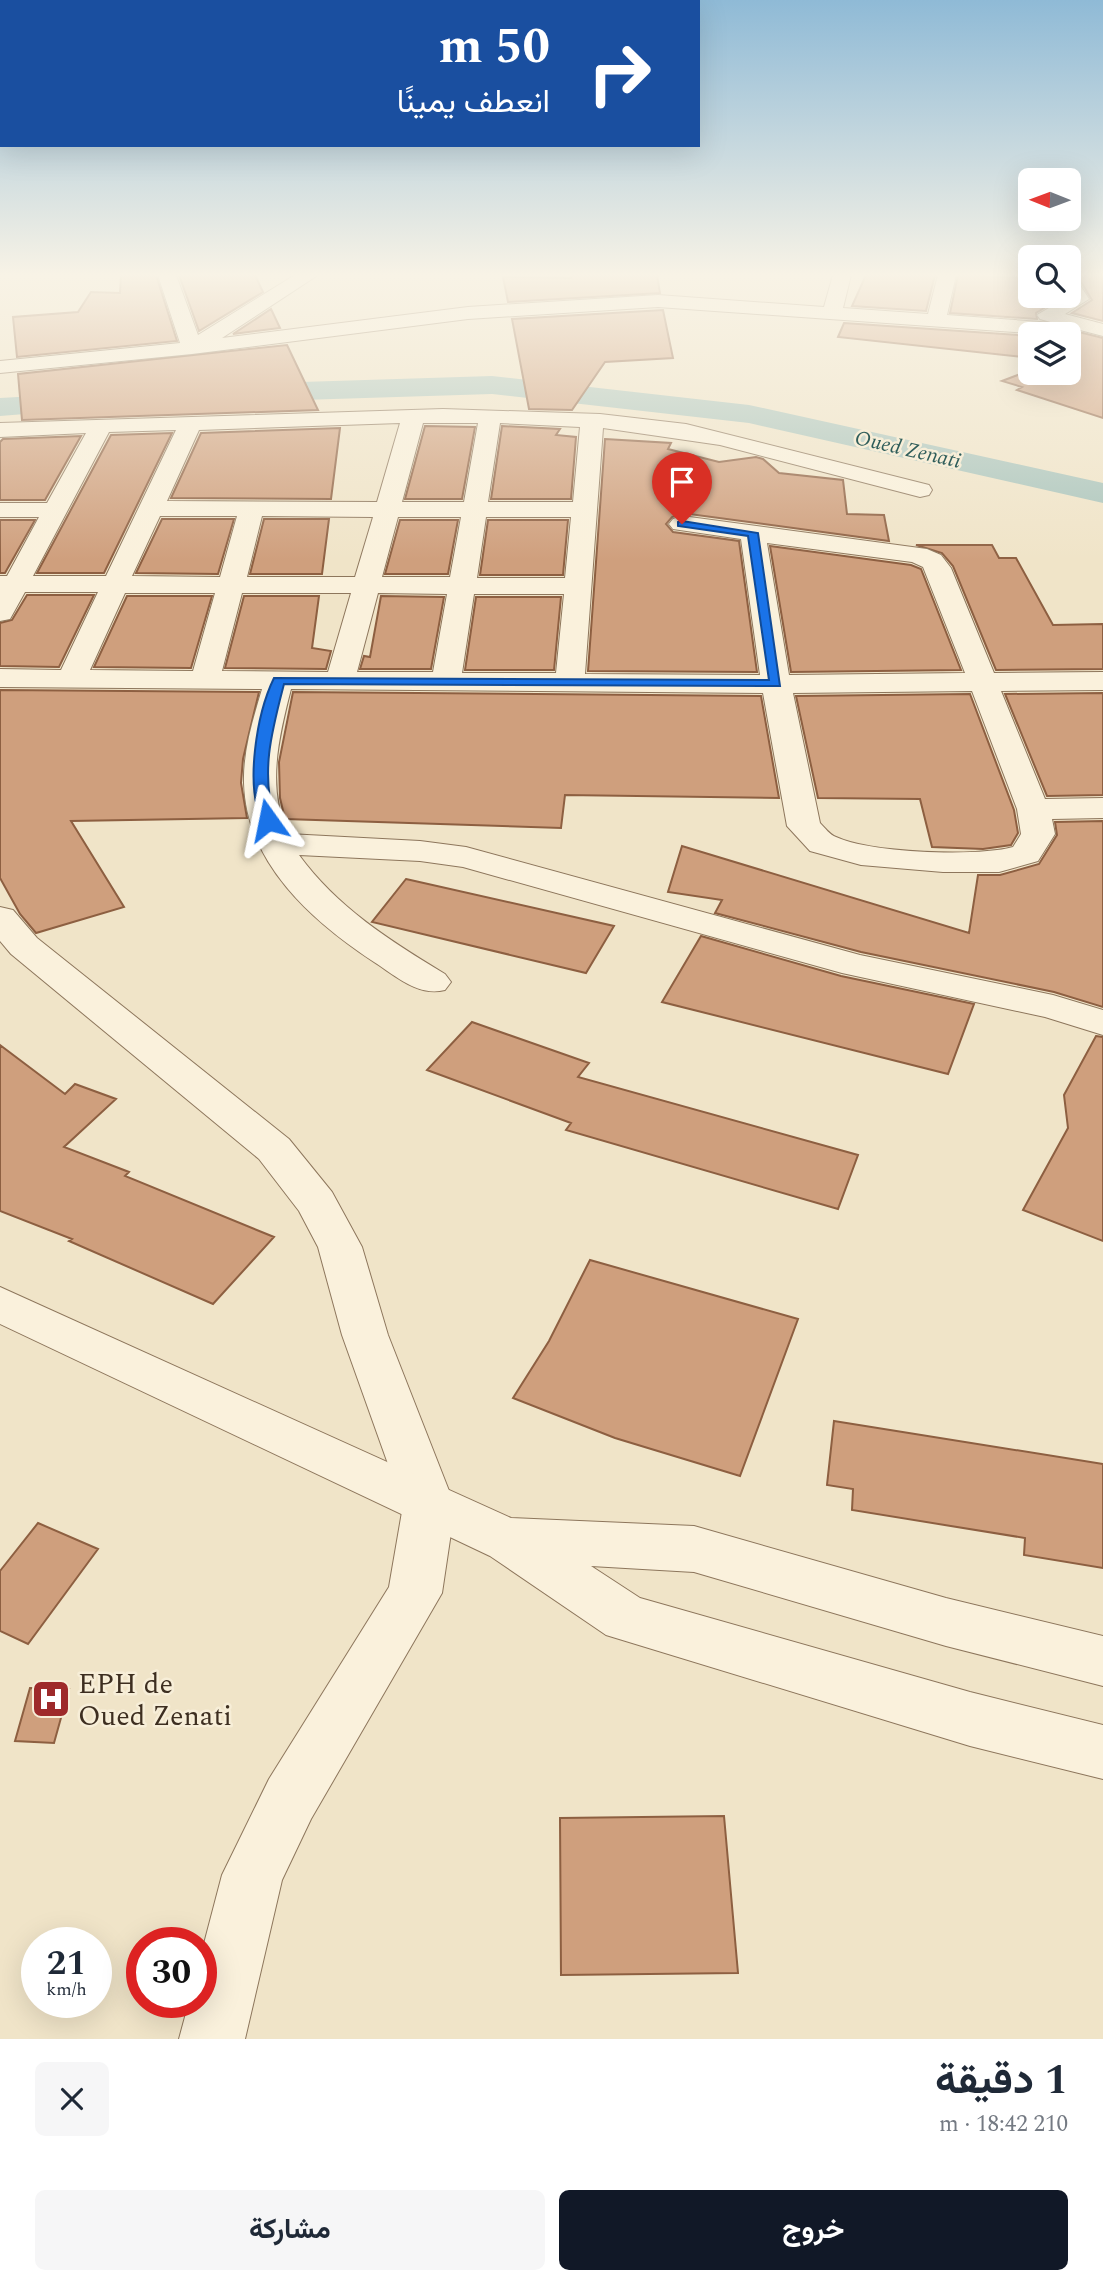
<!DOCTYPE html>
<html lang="ar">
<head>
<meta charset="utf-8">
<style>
	:root { --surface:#fff; --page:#f6f6f7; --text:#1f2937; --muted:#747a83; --accent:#111827 }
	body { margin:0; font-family:Spectral,Vazirmatn,serif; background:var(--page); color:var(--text); direction:rtl; height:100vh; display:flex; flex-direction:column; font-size:26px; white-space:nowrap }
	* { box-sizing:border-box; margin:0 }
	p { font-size:23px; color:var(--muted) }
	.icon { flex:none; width:38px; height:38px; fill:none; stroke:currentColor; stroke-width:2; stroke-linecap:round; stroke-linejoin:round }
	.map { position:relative; height:2039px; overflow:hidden; direction:ltr }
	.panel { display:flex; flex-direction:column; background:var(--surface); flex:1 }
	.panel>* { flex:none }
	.banner { position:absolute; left:0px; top:0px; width:700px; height:147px; box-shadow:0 7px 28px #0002; direction:rtl; background:#1a4fa0; color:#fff; overflow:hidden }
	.needle { width:46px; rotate:271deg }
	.tools { position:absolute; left:1018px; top:168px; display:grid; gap:14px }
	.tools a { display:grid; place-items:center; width:63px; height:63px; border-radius:10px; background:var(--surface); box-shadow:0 7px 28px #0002; font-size:35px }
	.speed { position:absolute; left:21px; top:1927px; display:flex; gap:14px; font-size:35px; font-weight:700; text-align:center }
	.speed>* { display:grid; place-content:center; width:91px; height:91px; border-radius:50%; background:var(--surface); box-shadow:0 7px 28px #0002; line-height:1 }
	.speed small { font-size:18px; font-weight:400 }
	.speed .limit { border:10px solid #d22; background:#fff; color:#111 }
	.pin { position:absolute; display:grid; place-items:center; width:60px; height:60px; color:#fff; margin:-72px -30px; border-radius:50% 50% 50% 0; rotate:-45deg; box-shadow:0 0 7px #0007 }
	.pin .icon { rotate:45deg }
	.me { position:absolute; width:77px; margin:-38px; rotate:348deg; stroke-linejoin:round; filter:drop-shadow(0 0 5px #0008) }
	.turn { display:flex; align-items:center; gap:24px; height:147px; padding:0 35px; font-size:32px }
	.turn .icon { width:91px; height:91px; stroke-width:2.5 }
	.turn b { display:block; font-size:49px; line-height:60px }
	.round { display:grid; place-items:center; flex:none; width:74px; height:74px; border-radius:10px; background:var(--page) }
	.summary { display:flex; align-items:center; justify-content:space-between; height:119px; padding:0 35px }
	h1 { font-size:42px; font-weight:700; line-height:52px }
	.action { display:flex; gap:14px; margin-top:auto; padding:14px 35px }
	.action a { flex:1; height:80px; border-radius:10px; background:var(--accent); color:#fff; font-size:28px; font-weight:700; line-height:80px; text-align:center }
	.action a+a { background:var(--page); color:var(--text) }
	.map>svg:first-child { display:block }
</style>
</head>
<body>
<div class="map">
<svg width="1103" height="2039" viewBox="0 0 1103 2039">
	<rect width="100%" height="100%" fill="#f0e4c8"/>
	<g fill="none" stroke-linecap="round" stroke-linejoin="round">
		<path fill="#a9c4bc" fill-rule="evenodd" d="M 492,376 L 749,405 L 1103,483 L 1103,503 L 749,423 L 492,394 L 237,402 L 227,399 L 223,393 L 227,387 L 237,384 Z
			M 89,393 L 99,396 L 104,402 L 99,408 L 0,416 L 0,398 Z"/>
	</g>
	<path fill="#cf9f7d" stroke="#8d5f41" stroke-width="2" d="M 121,275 L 156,275 L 177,341 L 17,357 L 13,317 L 78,312 L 91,292 L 120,293 Z
		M 179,275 L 255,275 L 263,292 L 199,331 Z
		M 572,275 L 657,275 L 660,293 L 508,302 L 503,277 L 571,278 Z
		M 866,275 L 935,275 L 926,311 L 852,306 Z
		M 958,275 L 1031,278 L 1031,296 L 1064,296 L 1036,313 L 1037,319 L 950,313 Z
		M 1086,275 L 1103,275 L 1103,321 L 1072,313 L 1092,300 L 1078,277 Z
		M 271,309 L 280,328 L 233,334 Z
		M 663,310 L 673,358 L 605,362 L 572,410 L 529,409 L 512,319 Z
		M 844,323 L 1031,336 L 1031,358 L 838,337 Z
		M 1067,329 L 1103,338 L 1103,418 L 1017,390 L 1022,387 L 1002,381 L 1031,370 L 1031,373 L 1069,373 L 1069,334 L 1063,334 Z
		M 287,345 L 318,410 L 22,420 L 18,374 Z
		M 425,426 L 475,427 L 462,499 L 405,499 Z
		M 502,426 L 560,429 L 556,435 L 576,437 L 571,499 L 491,499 Z
		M 340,428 L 331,499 L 171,498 L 201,433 Z
		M 172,433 L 104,573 L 37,573 L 111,435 Z
		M 81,436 L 45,500 L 0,500 L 0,442 L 3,439 Z
		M 605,439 L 671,443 L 668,449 L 719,462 L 756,457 L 763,459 L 779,473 L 843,480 L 847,514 L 884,515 L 889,541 L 682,513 L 672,517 L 666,524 L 673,532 L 739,541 L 757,672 L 588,671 Z
		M 162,519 L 234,519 L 218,574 L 136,573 Z
		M 264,519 L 329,519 L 322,574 L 250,574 Z
		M 0,520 L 35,520 L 5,573 L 0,573 Z
		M 400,520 L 458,520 L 448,574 L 385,574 Z
		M 488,520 L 568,520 L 563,575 L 480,575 Z
		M 916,545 L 992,545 L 999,558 L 1016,558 L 1053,625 L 1103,624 L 1103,669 L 996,670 L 953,566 L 942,553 Z
		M 770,546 L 911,565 L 921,569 L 961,670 L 791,672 Z
		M 27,595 L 94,595 L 59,667 L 0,666 L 0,623 L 12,620 Z
		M 127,596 L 212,596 L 191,668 L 94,667 Z
		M 244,596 L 319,596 L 312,648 L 331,651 L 326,669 L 225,668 Z
		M 381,596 L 444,597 L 431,669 L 360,669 L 364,656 L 370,657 Z
		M 476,597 L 561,597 L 554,670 L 465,670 Z
		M 0,690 L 259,692 L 243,759 L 241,783 L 247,818 L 71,821 L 124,907 L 36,933 L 20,914 L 0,878 Z
		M 293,692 L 761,696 L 779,798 L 565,795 L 561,828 L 285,819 L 280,798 L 279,762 Z
		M 1103,693 L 1103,795 L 1047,796 L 1005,694 Z
		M 970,694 L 1014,810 L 1018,833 L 1011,845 L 983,849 L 932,847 L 920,799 L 818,798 L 796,696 Z
		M 1103,821 L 1103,1007 L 1054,992 L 861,952 L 715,913 L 722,900 L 668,892 L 682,846 L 969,933 L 978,875 L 1000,875 L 1039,864 L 1057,835 L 1055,822 Z
		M 406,879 L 614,926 L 586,973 L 372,922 Z
		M 701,936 L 841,976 L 974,1004 L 948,1074 L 662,1002 Z
		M 472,1022 L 589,1063 L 578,1077 L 858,1155 L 838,1209 L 566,1130 L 571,1123 L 427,1070 Z
		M 1096,1036 L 1103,1037 L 1103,1241 L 1023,1210 L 1068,1128 L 1064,1095 Z
		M 0,1045 L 65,1094 L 75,1084 L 116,1099 L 64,1147 L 129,1172 L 125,1176 L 274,1237 L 213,1304 L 69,1241 L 72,1239 L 0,1211 Z
		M 590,1260 L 798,1319 L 740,1476 L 615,1438 L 513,1398 L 549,1341 Z
		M 834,1421 L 1103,1464 L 1103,1568 L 1024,1555 L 1025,1538 L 852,1510 L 853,1489 L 827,1485 Z
		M 38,1523 L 98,1549 L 28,1644 L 0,1631 L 0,1571 Z
		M 30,1688 L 69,1689 L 54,1743 L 15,1741 Z
		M 724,1816 L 738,1973 L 561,1975 L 560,1818 Z"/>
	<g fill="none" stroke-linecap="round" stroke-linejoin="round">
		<defs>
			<path id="minor" d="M 158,275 L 176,275 L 198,335 L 295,275 L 318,275 L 222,338 L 468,307 L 658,295 L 824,307 L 833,275 L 851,275 L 843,308 L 928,314 L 938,275 L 956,275 L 947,315 L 1054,323 L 1040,319 L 1037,315 L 1069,296 L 1069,277 L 1076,279 L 1089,299 L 1065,314 L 1103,324 L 1103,336 L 1061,325 L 1064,329 L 1061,333 L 1043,334 L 658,307 L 468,319 L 192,354 L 0,373 L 0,361 L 180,343 Z
				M 443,409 L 600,414 L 686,424 L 929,485 L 932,490 L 929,495 L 920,497 L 720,445 L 603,428 L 585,674 L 760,675 L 741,539 L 673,529 L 669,524 L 673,519 L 682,516 L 927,549 L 941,555 L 951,568 L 994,673 L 1103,672 L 1103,690 L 1001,691 L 1045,799 L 1103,798 L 1103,818 L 1052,819 L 1055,834 L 1038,861 L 999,872 L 943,872 L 861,865 L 810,851 L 787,826 L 763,693 L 291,689 C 279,736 266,788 288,834 L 420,841 L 466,847 L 860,955 L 1053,995 L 1103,1010 L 1103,1035 L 1045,1017 L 842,973 L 463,867 L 420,861 L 299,855 C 337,907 390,941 445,974 L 451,982 L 445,990 C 418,997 396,976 374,962 C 312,921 246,863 244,783 C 243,751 253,720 262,689 L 0,687 L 0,669 L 61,670 L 98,592 L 25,592 L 10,619 L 0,621 L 0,576 L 7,576 L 39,517 L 0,517 L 0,503 L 47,503 L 86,433 L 0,437 L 0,423 ZM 400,423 L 377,502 L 167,501 L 199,430 ZM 423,423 L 478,423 L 464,502 L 402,502 ZM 500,423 L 580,427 L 573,502 L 488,502 ZM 176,430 L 106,576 L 33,576 L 109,432 ZM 160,516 L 237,516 L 220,577 L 132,576 ZM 262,516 L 373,517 L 355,577 L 247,577 ZM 398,517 L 461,517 L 450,577 L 382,577 ZM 486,517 L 571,517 L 565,578 L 477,578 ZM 767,543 L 912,562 L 923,567 L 965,673 L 789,675 ZM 125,593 L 215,593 L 193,671 L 90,670 ZM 242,593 L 351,593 L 328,672 L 222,671 ZM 378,593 L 447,594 L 433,672 L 357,672 ZM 474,594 L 564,594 L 556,673 L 462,673 ZM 972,691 L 1017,809 L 1021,834 L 1013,847 C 978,857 870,853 836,837 C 830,835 825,828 820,823 L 793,693 Z
				M 0,907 L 13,910 L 37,938 L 289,1139 L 332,1192 L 362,1247 L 388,1335 L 455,1506 L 442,1593 L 311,1819 L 282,1880 L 245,2039 L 179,2039 L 189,2002 L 201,2002 L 201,1955 L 222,1875 L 269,1779 L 389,1587 L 403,1506 L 342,1335 L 318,1247 L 299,1211 L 259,1159 L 11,954 L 0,941 Z"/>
			<path id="tertiary" d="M 0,1287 L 511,1518 L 694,1526 L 946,1598 L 1103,1636 L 1103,1686 L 946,1646 L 694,1572 L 591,1566 L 640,1598 L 970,1692 L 1103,1725 L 1103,1779 L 970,1746 L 606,1635 L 490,1556 L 0,1324 Z"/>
		</defs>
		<use href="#minor" stroke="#8d765c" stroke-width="2"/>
		<use href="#tertiary" stroke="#8d765c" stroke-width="2"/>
		<use href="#minor" fill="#faf1dc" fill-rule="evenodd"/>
		<use href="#tertiary" fill="#faf1dc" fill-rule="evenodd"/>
	</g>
	<linearGradient id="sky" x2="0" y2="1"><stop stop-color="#8fbad6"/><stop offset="0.49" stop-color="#f8f3e6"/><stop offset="1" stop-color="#f8f3e6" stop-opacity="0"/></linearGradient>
	<rect width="1103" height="561" fill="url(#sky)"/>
	<path fill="#1a73e8" stroke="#114b97" stroke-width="2" d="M 682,521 L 758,533 L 780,686 L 284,684 C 272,730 260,773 275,820 L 263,823 C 244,787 257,713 274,678 L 769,680 L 748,536 L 678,526 L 678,522 Z"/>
	<defs>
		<symbol id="hospital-square" viewBox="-11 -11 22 22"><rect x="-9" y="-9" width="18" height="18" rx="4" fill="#9e2a2b" stroke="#f7eed8"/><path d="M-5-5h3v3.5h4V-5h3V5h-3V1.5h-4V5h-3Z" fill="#fff"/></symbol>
	</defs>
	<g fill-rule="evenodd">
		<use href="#hospital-square" x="29" y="1677" width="44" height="44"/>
	</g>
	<g text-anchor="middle" stroke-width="5" stroke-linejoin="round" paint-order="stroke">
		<g font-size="21" font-style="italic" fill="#2f5d5a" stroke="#f7eed8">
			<text transform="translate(908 449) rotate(13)" y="7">Oued Zenati</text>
		</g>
		<g font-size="28" fill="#3d2e20" stroke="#f7eed8" text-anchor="start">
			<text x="78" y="1693">EPH de<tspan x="78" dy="32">Oued Zenati</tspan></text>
		</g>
	</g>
</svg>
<div class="tools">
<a><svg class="needle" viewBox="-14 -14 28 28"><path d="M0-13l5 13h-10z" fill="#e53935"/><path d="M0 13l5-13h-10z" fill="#747a83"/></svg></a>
<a><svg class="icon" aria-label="search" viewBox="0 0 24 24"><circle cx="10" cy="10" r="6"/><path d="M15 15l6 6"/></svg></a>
<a><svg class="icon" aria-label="layers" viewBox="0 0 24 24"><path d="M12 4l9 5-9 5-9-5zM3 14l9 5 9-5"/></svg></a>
</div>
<div class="speed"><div>21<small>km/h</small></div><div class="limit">30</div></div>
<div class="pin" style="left:682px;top:524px;background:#d93025"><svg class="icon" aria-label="arrive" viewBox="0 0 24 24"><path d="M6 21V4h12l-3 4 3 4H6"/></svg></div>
<svg class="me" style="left:268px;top:820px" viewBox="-20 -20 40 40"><path d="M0-17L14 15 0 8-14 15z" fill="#1a73e8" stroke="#fff" stroke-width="4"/></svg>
<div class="banner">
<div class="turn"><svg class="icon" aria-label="right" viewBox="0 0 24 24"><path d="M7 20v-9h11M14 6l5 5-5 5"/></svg><div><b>50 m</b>انعطف يمينًا</div></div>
</div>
</div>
<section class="panel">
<div class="summary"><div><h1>1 دقيقة</h1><p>210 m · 18:42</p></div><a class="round"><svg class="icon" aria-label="close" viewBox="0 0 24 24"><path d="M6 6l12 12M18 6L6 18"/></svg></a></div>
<div class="action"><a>خروج</a><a>مشاركة</a></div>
</section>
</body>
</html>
